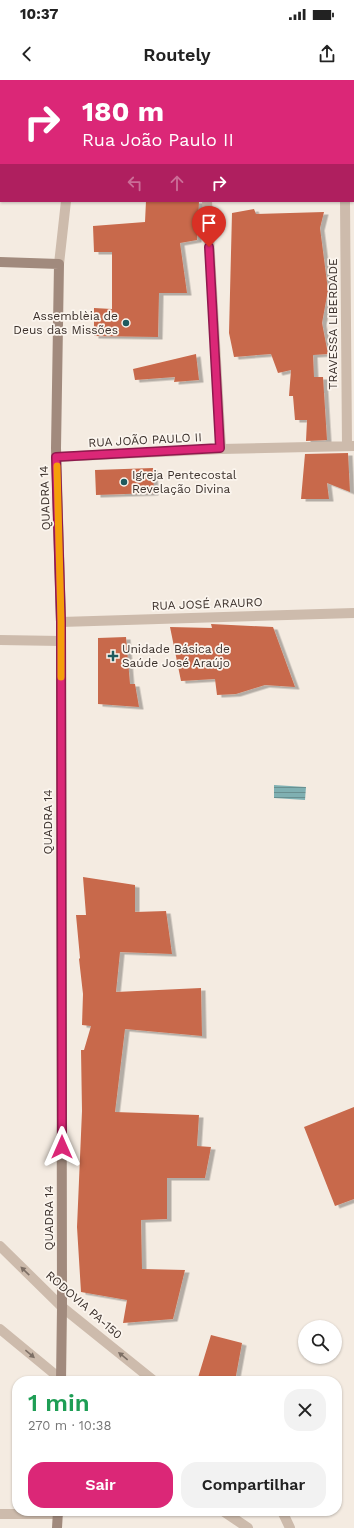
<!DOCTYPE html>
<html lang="pt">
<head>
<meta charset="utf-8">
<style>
	:root { --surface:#fff; --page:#f2f2f2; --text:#222; --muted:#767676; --accent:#db2777 }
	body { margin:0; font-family:"Work Sans",sans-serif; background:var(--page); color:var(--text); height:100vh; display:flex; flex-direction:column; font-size:15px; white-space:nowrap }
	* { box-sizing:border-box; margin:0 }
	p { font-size:13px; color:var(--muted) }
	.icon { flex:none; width:22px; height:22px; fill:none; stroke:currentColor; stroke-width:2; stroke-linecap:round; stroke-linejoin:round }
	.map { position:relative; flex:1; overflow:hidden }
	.side { position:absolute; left:12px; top:1296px; width:330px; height:140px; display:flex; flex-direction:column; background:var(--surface); border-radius:16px; box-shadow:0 1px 3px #0004 }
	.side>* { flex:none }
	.hud { position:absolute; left:0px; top:0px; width:354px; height:122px; box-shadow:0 1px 3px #0004; background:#db2777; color:#fff; overflow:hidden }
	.buttons { position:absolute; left:298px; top:1240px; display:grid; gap:8px }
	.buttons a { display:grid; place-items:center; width:44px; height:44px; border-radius:50%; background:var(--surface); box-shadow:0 1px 3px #0004; font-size:20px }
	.pin { position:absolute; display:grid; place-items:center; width:34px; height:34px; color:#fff; margin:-41px -17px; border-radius:50% 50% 50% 0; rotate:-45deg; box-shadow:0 0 4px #0007 }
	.pin .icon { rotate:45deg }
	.me { position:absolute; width:44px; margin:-22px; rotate:0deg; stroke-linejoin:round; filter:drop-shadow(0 0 3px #0008) }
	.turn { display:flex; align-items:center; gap:14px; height:84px; padding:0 16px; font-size:18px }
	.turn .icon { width:52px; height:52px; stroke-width:2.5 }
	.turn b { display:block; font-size:28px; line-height:34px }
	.lanes { display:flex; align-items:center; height:38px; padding:0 16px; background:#0003; justify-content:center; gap:20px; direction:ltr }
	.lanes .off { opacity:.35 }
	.round { display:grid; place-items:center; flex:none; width:42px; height:42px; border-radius:16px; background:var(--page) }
	.head { display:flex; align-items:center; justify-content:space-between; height:68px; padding:0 16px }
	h1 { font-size:24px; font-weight:600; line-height:30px; color:#1e9e55 }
	.action { display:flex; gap:8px; margin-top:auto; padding:8px 16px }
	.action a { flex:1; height:46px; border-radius:16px; background:var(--accent); color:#fff; font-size:16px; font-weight:600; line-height:46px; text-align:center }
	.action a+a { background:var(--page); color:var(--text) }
	.status { display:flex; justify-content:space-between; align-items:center; height:28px; padding:0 20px; background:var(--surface); direction:ltr }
	.status svg { height:11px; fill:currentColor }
	header { display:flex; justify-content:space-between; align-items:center; height:52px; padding:0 16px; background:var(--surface); font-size:18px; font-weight:600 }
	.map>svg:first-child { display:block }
</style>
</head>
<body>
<div class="status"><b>10:37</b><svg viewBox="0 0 49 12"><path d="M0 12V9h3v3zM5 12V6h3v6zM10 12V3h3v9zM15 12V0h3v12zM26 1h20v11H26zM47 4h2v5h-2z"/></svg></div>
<header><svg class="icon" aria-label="back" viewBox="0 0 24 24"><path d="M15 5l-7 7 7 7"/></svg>Routely<svg class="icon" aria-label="share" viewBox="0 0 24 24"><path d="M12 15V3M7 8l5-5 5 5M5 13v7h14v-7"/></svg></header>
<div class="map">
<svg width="354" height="1448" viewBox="0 0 354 1448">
	<defs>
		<pattern id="water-rules" width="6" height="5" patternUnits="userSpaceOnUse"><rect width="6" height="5" fill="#7fb0b2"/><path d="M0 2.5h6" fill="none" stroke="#699091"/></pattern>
		<filter id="shadow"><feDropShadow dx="4.5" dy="2.5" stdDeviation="0" flood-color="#0004"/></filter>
	</defs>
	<rect width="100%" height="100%" fill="#f4ebe1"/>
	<path fill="url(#water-rules)" d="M 274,705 L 306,707 L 305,720 L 274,718 Z"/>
	<path fill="#c8694b" filter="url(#shadow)" d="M 146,121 L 199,121 L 197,160 L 180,163 L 187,213 L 159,213 L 158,257 L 94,256 L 94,228 L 112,229 L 112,172 L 94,172 L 93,146 L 145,142 Z
		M 254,129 L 256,134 L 324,132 L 320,148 L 328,210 L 322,243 L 328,274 L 313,275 L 314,297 L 323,297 L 327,360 L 306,361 L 307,340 L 295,340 L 293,316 L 289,316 L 291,290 L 278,293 L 271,274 L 234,277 L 229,253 L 232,133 Z
		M 196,274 L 199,300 L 174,302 L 175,297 L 135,300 L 133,289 Z
		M 348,373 L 350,412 L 327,403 L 329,419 L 301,419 L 305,374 Z
		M 153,388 L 154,413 L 96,415 L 95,390 Z
		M 211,544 L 273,547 L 295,607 L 265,605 L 236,614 L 217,615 L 215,599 L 181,601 L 170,547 L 212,548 Z
		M 126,557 L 130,604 L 135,604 L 139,627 L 98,624 L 98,558 Z
		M 83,797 L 135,805 L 135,832 L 166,831 L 172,874 L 120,872 L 116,912 L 201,908 L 202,956 L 125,949 L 115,1032 L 199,1035 L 197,1066 L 211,1067 L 205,1098 L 167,1098 L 167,1139 L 141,1140 L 142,1189 L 185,1190 L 173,1239 L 123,1243 L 127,1220 L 81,1212 L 77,1147 L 82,1031 L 81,970 L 84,970 L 91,946 L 82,945 L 83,914 L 79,879 L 80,878 L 76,835 L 86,835 Z
		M 354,1027 L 354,1119 L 335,1126 L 304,1047 Z
		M 211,1255 L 242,1263 L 235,1301 L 197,1301 Z"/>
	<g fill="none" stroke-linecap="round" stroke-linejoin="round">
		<path stroke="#cdbbac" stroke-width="10" d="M 66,0 L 66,1
			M 205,0 L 205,1
			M 350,1 L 350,0
			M 353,90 L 354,90
			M 207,121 L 221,369
			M 345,121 L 347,366
			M 59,184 L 66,121
			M 56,377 L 221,369 L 354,366
			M 61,542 L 354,533
			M 0,560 L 61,561
			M 0,1166 L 62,1227 L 154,1301
			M 0,1249 L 63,1301
			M 223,1431 L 248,1448
			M 282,1431 L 290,1448
			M 0,1434 L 58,1434"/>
		<path stroke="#a18a7d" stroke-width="10" d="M 0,182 L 59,184 L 56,368 L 61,542 L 62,1227 L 61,1301
			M 57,1448 L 58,1431"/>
	</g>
	<defs><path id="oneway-solid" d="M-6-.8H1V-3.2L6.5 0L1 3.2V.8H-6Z"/></defs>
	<g fill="#7d6f65">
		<use href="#oneway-solid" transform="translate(25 1191) rotate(-136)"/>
		<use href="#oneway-solid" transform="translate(30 1274) rotate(40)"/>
		<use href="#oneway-solid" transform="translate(123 1276) rotate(-141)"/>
	</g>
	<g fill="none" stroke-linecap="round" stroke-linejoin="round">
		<defs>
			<path id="route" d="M 62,1067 L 61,542 L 56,377 L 220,368 L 209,167"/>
		</defs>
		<use href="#route" stroke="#8e194d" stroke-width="10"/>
		<use href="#route" stroke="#db2777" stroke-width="7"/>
		<path stroke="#f59e0b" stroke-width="7" d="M 57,386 L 61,542 L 61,597"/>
	</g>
	<g fill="#1f5a5e" stroke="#fbf5ee" stroke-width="1.5">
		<circle cx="126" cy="243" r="4"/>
		<circle cx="124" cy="402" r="4"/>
		<path d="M111 570h4v4h4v4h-4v4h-4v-4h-4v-4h4z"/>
	</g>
	<g text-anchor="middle" stroke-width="3.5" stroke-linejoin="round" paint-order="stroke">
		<g font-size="12" fill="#3b302b" stroke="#fbf5ee" text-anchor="start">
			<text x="118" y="240" text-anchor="end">Assemblèia de<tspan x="118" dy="14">Deus das Missões</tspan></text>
			<text x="132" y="399">Igreja Pentecostal<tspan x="132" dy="14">Revelação Divina</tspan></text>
			<text x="122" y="573">Unidade Básica de<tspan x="122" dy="14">Saúde José Araújo</tspan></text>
		</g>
		<g font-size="12" fill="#3b302b" stroke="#fbf5ee">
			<text transform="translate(333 244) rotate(-90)" y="4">TRAVESSA LIBERDADE</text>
			<text transform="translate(145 360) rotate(-3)" y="4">RUA JOÃO PAULO II</text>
			<text transform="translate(45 418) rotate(-92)" y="4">QUADRA 14</text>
			<text transform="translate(207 524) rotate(-2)" y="4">RUA JOSÉ ARAURO</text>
			<text transform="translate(48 742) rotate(-90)" y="4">QUADRA 14</text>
			<text transform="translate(49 1138) rotate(-90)" y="4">QUADRA 14</text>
			<text transform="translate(84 1225) rotate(41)" y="4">RODOVIA PA-150</text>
		</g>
	</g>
</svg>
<div class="buttons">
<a><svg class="icon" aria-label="search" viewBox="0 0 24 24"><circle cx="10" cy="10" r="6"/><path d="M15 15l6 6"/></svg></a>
</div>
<div class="pin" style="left:209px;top:167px;background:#d93025"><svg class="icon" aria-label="arrive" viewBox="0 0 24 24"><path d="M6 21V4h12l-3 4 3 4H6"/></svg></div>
<svg class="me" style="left:62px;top:1067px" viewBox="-20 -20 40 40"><path d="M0-17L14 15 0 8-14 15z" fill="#db2777" stroke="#fff" stroke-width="4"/></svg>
<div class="hud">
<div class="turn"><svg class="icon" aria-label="right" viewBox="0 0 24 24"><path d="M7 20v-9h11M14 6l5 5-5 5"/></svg><div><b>180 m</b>Rua João Paulo II</div></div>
<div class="lanes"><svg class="icon off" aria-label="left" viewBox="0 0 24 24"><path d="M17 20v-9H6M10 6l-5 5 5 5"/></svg><svg class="icon off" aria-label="ahead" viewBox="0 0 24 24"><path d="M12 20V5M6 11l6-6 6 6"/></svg><svg class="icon" aria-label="right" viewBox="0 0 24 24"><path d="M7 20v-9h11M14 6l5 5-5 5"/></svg></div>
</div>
<section class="side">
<div class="head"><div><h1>1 min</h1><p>270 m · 10:38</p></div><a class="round"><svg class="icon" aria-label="close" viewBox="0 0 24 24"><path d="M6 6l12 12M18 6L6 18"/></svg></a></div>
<div class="action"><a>Sair</a><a>Compartilhar</a></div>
</section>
</div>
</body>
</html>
